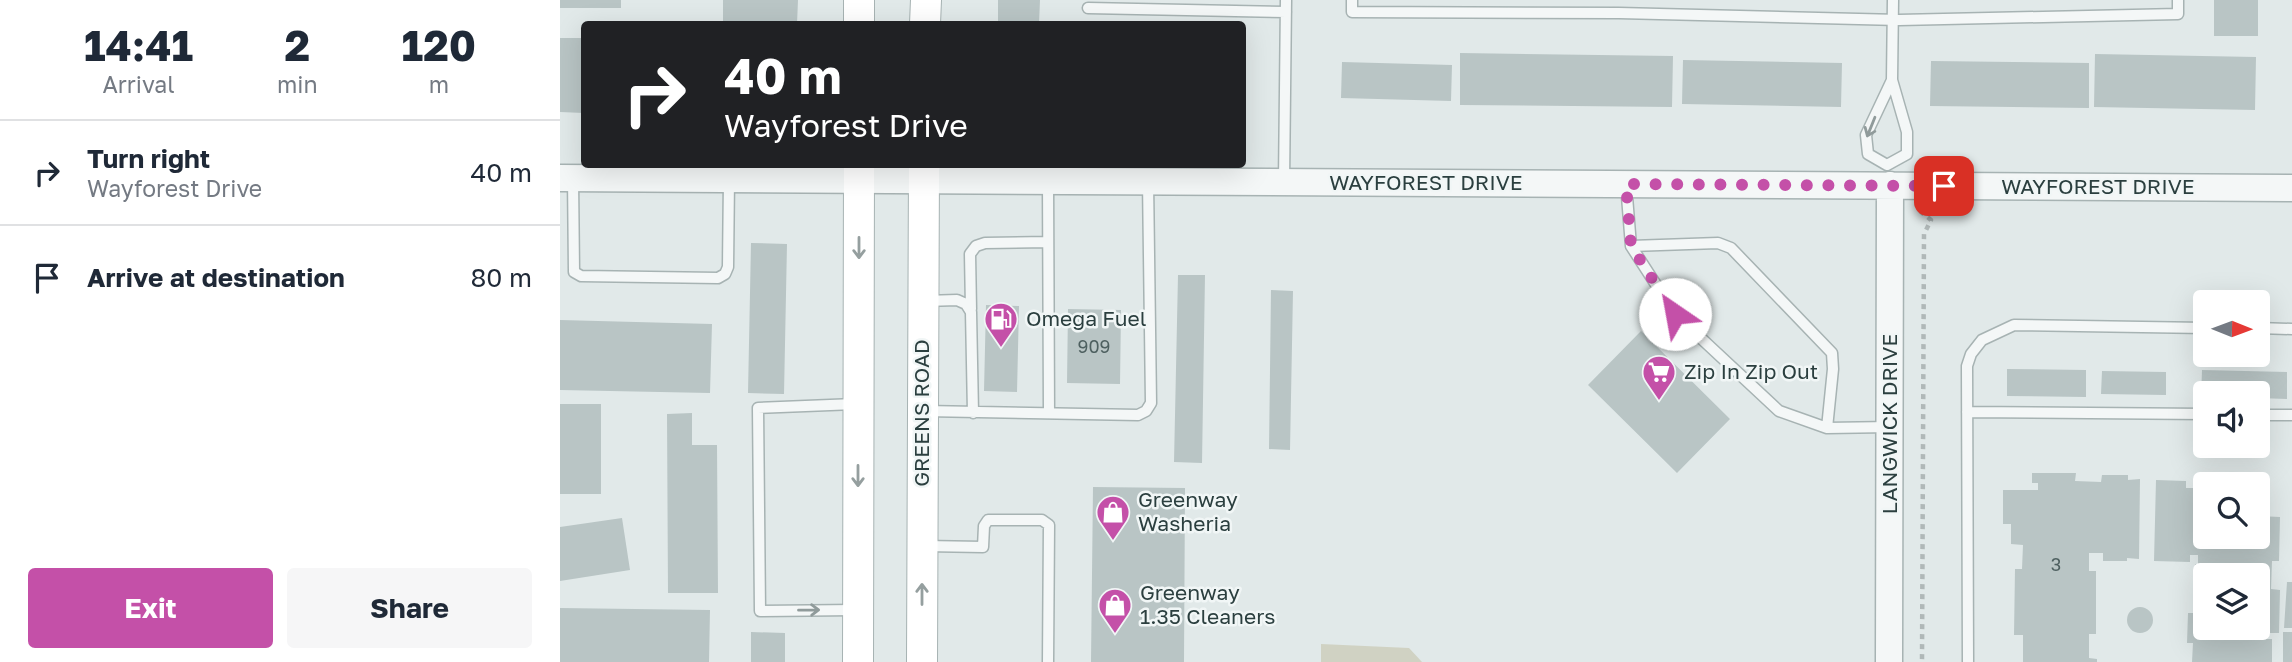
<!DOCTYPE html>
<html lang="en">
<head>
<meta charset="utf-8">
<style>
	:root { --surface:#fff; --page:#f6f6f7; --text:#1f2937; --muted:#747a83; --line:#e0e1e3; --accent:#c450a8 }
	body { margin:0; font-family:"Golos Text",sans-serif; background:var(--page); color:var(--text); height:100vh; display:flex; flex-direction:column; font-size:26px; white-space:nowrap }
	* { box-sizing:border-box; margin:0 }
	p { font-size:23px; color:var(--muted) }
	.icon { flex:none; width:38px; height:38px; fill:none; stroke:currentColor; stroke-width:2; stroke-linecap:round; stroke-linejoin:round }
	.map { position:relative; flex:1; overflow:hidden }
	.side { display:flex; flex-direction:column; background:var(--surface); width:560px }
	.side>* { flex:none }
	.top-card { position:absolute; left:21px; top:21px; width:665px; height:147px; border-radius:7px; box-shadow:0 7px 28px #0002; background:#202124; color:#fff; overflow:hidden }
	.needle { width:46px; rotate:91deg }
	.controls { position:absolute; left:1633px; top:290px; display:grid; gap:14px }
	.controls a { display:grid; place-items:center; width:77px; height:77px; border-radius:7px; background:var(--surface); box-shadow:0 7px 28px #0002; font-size:35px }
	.pin { position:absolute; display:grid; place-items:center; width:60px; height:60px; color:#fff; margin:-30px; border-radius:14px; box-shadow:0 4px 10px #0006 }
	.me { position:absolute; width:77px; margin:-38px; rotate:327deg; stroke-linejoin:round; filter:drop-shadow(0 0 5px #0008) }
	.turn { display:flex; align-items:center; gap:24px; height:147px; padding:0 28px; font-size:32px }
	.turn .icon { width:91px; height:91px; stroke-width:2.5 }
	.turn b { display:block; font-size:49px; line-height:60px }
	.eta { display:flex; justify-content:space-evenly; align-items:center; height:119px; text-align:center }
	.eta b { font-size:42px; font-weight:700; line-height:49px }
	.cta { display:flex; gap:14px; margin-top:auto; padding:14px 28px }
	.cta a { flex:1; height:80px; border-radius:7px; background:var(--accent); color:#fff; font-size:28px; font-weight:700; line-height:80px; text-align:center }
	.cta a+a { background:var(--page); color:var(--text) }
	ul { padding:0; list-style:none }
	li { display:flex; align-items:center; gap:21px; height:105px; padding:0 28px; border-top:2px solid var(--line) }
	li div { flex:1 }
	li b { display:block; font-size:26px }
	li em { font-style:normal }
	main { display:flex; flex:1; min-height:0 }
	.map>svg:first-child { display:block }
</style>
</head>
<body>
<main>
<section class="side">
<div class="eta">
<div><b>14:41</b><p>Arrival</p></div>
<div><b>2</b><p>min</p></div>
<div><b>120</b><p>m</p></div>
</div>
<ul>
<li><svg class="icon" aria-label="right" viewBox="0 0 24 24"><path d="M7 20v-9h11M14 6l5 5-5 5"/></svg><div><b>Turn right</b><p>Wayforest Drive</p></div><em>40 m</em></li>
<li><svg class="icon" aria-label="arrive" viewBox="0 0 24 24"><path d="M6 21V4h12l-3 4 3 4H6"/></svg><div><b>Arrive at destination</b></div><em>80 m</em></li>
</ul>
<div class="cta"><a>Exit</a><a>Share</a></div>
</section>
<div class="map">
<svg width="1732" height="662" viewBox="0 0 1732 662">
	<rect width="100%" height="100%" fill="#e1e9e9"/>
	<path fill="#d0d2c3" d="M 761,644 L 849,648 L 862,662 L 761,662 Z"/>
	<path fill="#b9c5c5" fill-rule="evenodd" d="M 0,0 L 61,0 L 61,8 L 0,8 Z
		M 163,0 L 238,0 L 237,24 L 163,24 Z
		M 438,0 L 480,0 L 479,24 L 438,24 Z
		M 1654,0 L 1698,0 L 1698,36 L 1654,36 Z
		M 0,38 L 24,38 L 24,113 L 0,112 Z
		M 900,53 L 1113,56 L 1112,107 L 900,105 Z
		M 1535,54 L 1696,57 L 1695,110 L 1534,107 Z
		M 1123,60 L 1282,63 L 1281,107 L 1122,104 Z
		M 1371,61 L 1529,63 L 1529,108 L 1370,106 Z
		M 782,62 L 892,65 L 891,101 L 781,98 Z
		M 191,243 L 227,244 L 224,394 L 188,393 Z
		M 618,275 L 645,275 L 642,463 L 614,462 Z
		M 711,290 L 733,291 L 730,450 L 709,449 Z
		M 426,305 L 459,306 L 457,392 L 424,391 Z
		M 508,309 L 561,310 L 560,384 L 507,383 Z
		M 0,320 L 152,324 L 150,393 L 0,390 Z
		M 1081,331 L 1170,419 L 1117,473 L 1028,385 Z
		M 1447,369 L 1526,370 L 1526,397 L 1447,396 Z
		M 1642,370 L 1727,372 L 1727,399 L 1698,398 L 1698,394 L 1645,394 L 1645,397 L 1641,397 Z
		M 1542,371 L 1606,372 L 1606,395 L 1541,394 Z
		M 0,404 L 41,404 L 41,494 L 0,494 Z
		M 132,413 L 132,445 L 157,445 L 158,593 L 108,593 L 107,414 Z
		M 1472,473 L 1516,473 L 1515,481 L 1541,482 L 1542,475 L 1568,475 L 1568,480 L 1580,479 L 1579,559 L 1567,558 L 1567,561 L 1543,561 L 1543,553 L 1529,553 L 1529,571 L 1536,571 L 1536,634 L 1529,634 L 1529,658 L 1537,659 L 1537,662 L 1463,662 L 1463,635 L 1454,635 L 1455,569 L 1462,569 L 1463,545 L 1451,544 L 1451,524 L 1443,524 L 1443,490 L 1478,490 L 1478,483 L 1472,483 Z
		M 1653,478 L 1691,479 L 1691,485 L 1653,485 Z
		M 1596,480 L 1626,481 L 1626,488 L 1645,488 L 1645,537 L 1698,537 L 1698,516 L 1720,517 L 1719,561 L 1712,561 L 1711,589 L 1720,590 L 1719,633 L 1705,633 L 1705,639 L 1712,639 L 1712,662 L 1632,662 L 1633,643 L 1627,643 L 1628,613 L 1635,613 L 1635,564 L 1638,564 L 1638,555 L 1630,555 L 1630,562 L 1594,561 ZM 1645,576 L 1698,576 L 1698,628 L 1645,628 Z
		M 533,487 L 625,488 L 624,662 L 531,662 Z
		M 62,518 L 70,570 L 0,581 L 0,527 Z
		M 1727,582 L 1732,582 L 1732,628 L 1724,628 Z
		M1567 620a13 13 0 1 1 26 0a13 13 0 1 1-26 0Z
		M 0,608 L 150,610 L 149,662 L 0,662 Z
		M 191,632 L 225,633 L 225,662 L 191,662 Z
		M 1723,632 L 1732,632 L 1732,662 L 1723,662 Z"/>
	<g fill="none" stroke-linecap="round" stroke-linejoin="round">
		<defs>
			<path id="service" d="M 792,0 L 792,12 L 1059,13 L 1339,20 L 1618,14 L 1618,0
				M 528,8 L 726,12
				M 1327,165 L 1347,154 L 1347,132 L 1332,80 L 1333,0
				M 1327,165 L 1308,154 L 1306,135 L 1332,80
				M 13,178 L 14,272 L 21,276 L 158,278 L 165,274 L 168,267 L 169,179
				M 488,181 L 489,413
				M 724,182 L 726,0
				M 1066,184 L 1071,246 L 1115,314 L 1219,411 L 1267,428 L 1330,427
				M 1071,246 L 1158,243 L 1171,248 L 1272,353 L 1273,369 L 1267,428
				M 365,301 L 397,300 L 406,304 L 411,312 L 413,413
				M 411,309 L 410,254 L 416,246 L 425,243 L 488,242
				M 1698,328 L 1732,329
				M 365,411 L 578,415 L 586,411 L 591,403 L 588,181
				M 1407,412 L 1645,414
				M 1698,415 L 1732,415
				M 365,546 L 423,547 L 424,526 L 428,520 L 482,520 L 489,525 L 488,662
				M 295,610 L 200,611 L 198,408 L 295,404
				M 1408,662 L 1407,366 L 1411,354 L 1422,340 L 1454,325 L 1645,328"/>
			<path id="tertiary" d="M 0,178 L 1732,188
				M 1329,662 L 1330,185"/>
			<path id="secondary" d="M 299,24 L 299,0
				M 365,24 L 366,0
				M 298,662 L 299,164
				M 362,662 L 364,164"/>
		</defs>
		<use href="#service" stroke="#a7b3b3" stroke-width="13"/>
		<use href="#tertiary" stroke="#a7b3b3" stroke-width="29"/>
		<use href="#secondary" stroke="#a7b3b3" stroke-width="32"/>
		<path stroke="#b0b8b8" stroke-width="4.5" stroke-dasharray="5 5" stroke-linecap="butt" d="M 1360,211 L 1371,220 L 1364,234 L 1362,662"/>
		<use href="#service" stroke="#f4f7f7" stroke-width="10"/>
		<use href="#tertiary" stroke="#f4f7f7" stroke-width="26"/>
		<use href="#secondary" stroke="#fff" stroke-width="30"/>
	</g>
	<defs><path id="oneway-shaft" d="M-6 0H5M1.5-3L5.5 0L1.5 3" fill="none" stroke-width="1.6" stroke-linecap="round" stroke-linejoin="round" transform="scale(1.75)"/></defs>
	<g stroke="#909b9b">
		<use href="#oneway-shaft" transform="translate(1311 127) rotate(112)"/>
		<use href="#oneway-shaft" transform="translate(249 610) rotate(-1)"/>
	</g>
	<g stroke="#959f9f">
		<use href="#oneway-shaft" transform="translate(299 248) rotate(90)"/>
		<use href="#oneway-shaft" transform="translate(298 476) rotate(90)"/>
		<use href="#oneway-shaft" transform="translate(362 594) rotate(-90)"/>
	</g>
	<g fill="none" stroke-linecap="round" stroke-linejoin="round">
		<path stroke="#c450a8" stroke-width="12" stroke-dasharray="0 21.6" d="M 1115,314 L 1071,246 L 1066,184 L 1384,186"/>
	</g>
	<defs>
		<symbol id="fuel-pin" viewBox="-11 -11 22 30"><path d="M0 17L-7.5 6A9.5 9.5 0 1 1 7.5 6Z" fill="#c450a8" stroke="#f1f6f6"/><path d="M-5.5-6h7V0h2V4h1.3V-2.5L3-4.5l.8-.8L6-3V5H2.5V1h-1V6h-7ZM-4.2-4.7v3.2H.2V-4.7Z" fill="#fff"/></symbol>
		<symbol id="supermarket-pin" viewBox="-11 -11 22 30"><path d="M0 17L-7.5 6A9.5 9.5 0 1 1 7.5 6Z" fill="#c450a8" stroke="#f1f6f6"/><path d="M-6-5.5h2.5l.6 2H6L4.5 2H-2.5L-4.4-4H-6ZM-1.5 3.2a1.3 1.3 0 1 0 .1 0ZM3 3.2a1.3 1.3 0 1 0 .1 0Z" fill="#fff"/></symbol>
		<symbol id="shop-pin" viewBox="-11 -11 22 30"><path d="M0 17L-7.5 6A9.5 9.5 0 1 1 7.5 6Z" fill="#c450a8" stroke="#f1f6f6"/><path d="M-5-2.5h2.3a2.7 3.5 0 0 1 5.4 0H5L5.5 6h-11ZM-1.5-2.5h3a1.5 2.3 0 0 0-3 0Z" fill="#fff"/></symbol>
	</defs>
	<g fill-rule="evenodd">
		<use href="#fuel-pin" x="422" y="300" width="38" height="52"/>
		<use href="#supermarket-pin" x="1080" y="353" width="38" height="52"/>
		<use href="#shop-pin" x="534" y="493" width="38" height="52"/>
		<use href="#shop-pin" x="536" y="586" width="38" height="52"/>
	</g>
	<g text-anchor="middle" stroke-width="5" stroke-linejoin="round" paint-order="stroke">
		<g font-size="18" fill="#4e6060">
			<text x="534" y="353">909</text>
			<text x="1496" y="571">3</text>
		</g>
		<g font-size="21" fill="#2b3f3f" stroke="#f1f6f6">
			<text x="866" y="190">WAYFOREST DRIVE</text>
			<text x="1538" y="194">WAYFOREST DRIVE</text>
			<text transform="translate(362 413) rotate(-90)" y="7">GREENS ROAD</text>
			<text transform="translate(1330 424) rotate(-90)" y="7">LANGWICK DRIVE</text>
		</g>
		<g font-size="21" fill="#2b3f3f" stroke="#f1f6f6" text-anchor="start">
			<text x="466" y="326">Omega Fuel</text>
			<text x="1124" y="379">Zip In Zip Out</text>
			<text x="578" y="507">Greenway<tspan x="578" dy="24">Washeria</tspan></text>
			<text x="580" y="600">Greenway<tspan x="580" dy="24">1.35 Cleaners</tspan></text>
		</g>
	</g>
</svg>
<div class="controls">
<a><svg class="needle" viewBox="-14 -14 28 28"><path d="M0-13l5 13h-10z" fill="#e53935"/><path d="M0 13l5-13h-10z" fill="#747a83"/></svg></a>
<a><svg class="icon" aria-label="sound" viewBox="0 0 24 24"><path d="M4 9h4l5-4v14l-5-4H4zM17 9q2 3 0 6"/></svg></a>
<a><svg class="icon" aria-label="search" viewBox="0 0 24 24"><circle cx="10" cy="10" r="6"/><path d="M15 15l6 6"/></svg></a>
<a><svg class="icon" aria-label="layers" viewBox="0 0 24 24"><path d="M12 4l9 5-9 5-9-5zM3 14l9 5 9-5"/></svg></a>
</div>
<div class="pin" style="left:1384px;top:186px;background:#d93025"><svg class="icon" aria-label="arrive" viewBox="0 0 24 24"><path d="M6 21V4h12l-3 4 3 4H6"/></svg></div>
<svg class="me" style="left:1115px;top:314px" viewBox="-20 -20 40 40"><circle r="19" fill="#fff"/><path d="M0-13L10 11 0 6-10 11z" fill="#c450a8"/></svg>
<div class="top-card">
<div class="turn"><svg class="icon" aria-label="right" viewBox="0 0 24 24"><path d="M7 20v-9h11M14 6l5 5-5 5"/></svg><div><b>40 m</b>Wayforest Drive</div></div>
</div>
</div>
</main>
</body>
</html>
